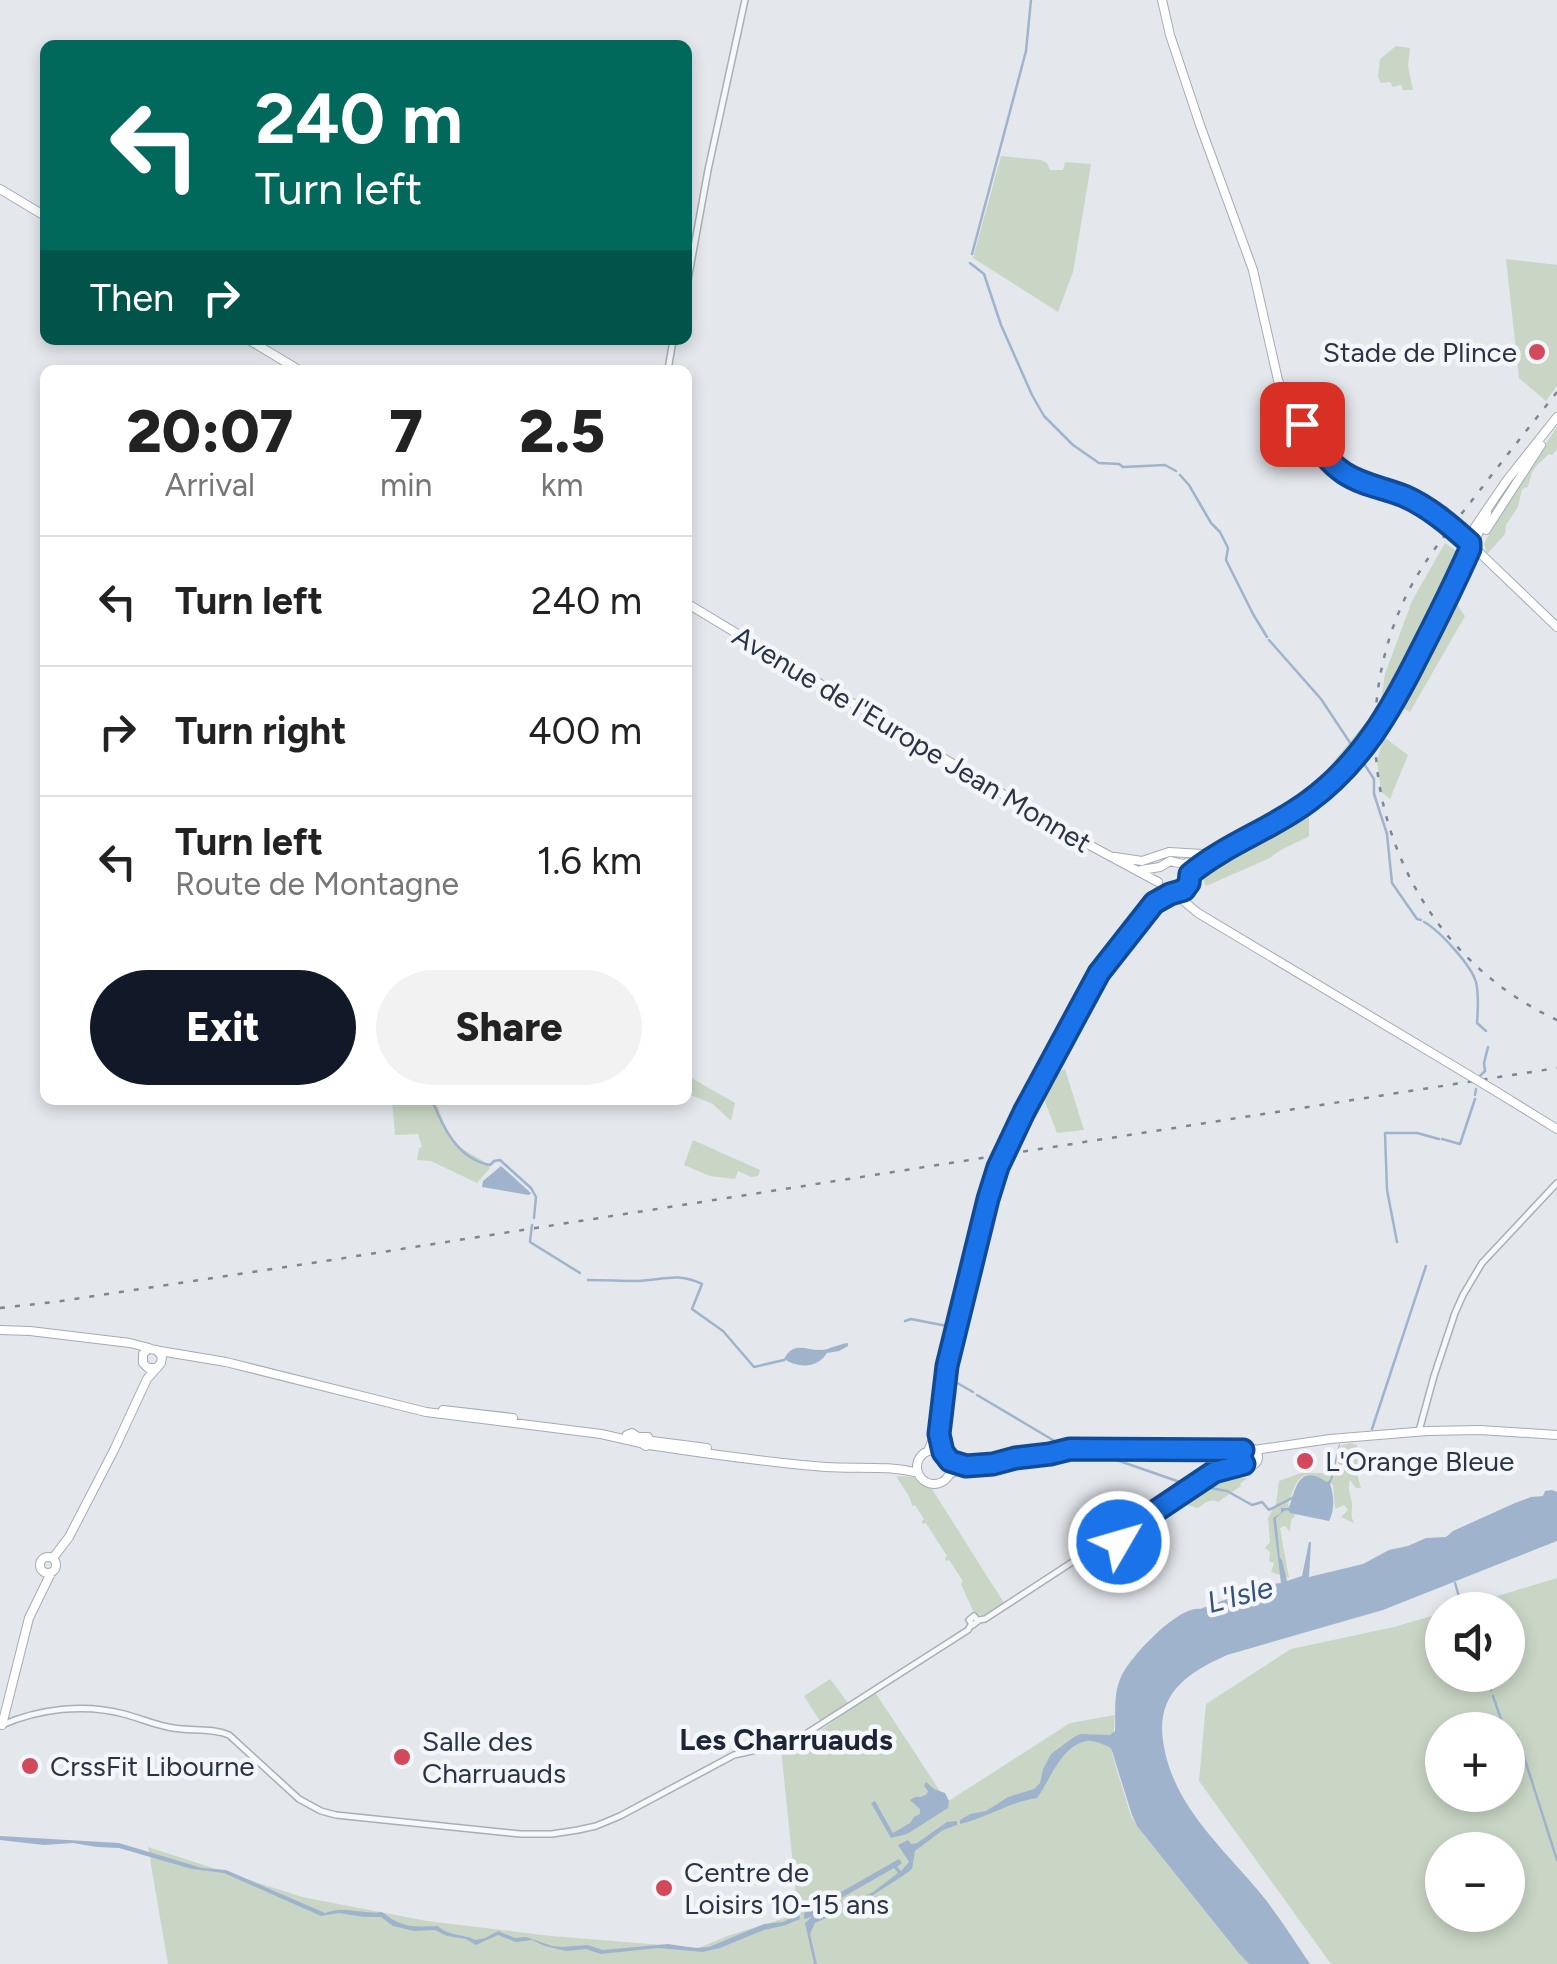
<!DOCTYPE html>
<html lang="en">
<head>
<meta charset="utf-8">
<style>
	:root { --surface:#fff; --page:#f2f2f2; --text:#222; --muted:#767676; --line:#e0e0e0; --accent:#111827 }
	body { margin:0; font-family:Figtree,sans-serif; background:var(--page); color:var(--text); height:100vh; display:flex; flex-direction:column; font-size:38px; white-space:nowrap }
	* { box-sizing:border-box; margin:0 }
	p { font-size:32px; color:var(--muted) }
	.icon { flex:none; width:55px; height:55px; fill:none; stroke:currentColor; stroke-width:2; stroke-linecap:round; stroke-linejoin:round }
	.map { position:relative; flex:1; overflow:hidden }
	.drawer { position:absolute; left:40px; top:365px; width:652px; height:740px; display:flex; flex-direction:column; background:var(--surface); border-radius:15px; box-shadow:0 5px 15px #0003 }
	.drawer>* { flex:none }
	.guide { position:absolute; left:40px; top:40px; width:652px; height:305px; border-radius:15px; box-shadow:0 5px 15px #0003; background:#00695c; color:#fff; overflow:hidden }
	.tools { position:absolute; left:1425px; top:1592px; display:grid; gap:20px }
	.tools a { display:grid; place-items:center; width:100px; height:100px; border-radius:50%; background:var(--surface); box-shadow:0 5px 15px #0003; font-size:50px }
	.pin { position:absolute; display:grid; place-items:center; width:85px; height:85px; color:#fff; margin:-42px; border-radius:20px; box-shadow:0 5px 15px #0006 }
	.me { position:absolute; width:110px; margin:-55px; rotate:52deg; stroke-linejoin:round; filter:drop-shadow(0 0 8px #0008) }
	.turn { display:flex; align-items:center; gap:35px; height:210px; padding:0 50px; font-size:45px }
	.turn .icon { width:130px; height:130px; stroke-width:2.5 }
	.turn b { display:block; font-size:70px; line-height:85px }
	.then { display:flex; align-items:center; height:95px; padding:0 50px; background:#0003; gap:20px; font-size:38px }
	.eta { display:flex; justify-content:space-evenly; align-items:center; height:170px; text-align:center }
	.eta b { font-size:60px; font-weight:800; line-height:70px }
	.cta { display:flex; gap:20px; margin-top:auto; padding:20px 50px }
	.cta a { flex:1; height:115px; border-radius:60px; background:var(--accent); color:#fff; font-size:40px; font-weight:800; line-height:115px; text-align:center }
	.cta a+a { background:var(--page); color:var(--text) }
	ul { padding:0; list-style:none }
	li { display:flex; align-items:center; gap:30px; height:130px; padding:0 50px; border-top:2px solid var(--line) }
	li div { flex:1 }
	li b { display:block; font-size:38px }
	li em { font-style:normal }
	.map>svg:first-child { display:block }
</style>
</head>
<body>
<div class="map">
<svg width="1557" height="1964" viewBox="0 0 1557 1964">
	<rect width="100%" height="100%" fill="#e4e7ec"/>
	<path fill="#c9d6c5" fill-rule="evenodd" d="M 1396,46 L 1410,48 L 1408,66 L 1413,90 L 1403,90 L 1401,85 L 1393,87 L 1390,82 L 1381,83 L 1378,77 L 1380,59 Z
		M 1001,156 L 1041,160 L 1047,163 L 1050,170 L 1063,170 L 1065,162 L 1091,164 L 1073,272 L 1058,312 L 973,258 Z
		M 1506,259 L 1557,265 L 1557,386 L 1546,401 L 1519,378 Z
		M 1557,427 L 1557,449 L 1552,455 L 1549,454 L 1537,465 L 1532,472 L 1528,487 L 1522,489 L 1518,507 L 1506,525 L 1505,534 L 1487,554 L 1484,543 L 1493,528 L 1491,524 Z
		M 1445,543 L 1458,552 L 1420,641 L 1389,703 L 1379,712 L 1385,674 L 1412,601 Z
		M 1454,600 L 1465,616 L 1410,712 L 1404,709 L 1408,691 Z
		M 1367,721 L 1373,729 L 1338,770 L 1297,804 L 1293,803 L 1325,772 Z
		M 1384,737 L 1408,755 L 1390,799 L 1381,792 L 1377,760 Z
		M 1309,816 L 1309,836 C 1297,843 1279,849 1270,858 L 1206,886 L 1200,871 L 1257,839 Z
		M 1065,1069 L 1084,1130 L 1057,1133 L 1041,1091 L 1052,1075 Z
		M 688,1076 L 735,1103 L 731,1121 L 713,1104 L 688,1094 Z
		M 392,1100 L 435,1100 C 441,1114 446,1133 457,1144 C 467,1155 483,1157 490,1168 L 477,1183 L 431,1161 L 417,1160 L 419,1148 L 422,1147 L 418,1134 L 395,1135 Z
		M 693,1140 L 760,1170 L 758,1176 L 751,1177 L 738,1171 L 735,1179 L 710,1176 L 684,1165 Z
		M 1350,1443 L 1357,1445 L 1358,1478 L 1361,1488 L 1356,1488 L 1350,1480 C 1347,1495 1352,1494 1352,1505 C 1352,1513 1350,1515 1354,1523 L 1341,1517 L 1348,1510 L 1344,1505 L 1335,1509 L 1333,1485 C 1301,1467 1299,1474 1288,1504 L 1295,1516 L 1291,1520 L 1290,1532 L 1285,1526 L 1280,1528 L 1289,1578 L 1271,1572 L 1274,1563 L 1269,1561 L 1270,1552 L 1265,1548 L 1270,1542 L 1268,1518 L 1276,1504 L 1279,1481 L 1301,1473 L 1327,1473 L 1338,1464 L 1340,1446 Z
		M 1231,1472 L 1236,1478 L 1247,1478 L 1240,1484 L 1241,1486 L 1218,1502 C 1210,1498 1205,1503 1198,1508 L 1183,1504 L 1182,1502 L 1220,1475 Z
		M 896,1476 L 914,1477 L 919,1483 L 932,1489 L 1004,1603 L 984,1616 L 974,1613 L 961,1584 L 963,1581 L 949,1560 L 946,1561 L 945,1558 L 947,1556 L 926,1523 L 923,1524 L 922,1521 L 924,1519 L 915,1505 L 912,1506 L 910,1498 Z
		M 1557,1578 L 1557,1964 L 1331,1964 L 1199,1781 L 1206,1704 L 1291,1649 L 1394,1627 L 1442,1613 L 1442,1675 L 1508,1675 L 1508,1610 L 1451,1610 ZM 1442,1730 L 1508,1730 L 1508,1795 L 1442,1795 ZM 1442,1850 L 1508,1850 L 1508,1915 L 1442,1915 Z
		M 830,1679 L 848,1703 L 820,1721 L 804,1696 Z
		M 875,1692 L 947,1802 L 1070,1723 L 1115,1715 L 1112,1754 L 1131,1816 L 1137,1826 L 1249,1964 L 168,1964 L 148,1847 L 302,1897 L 427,1921 L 551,1936 L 699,1948 L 727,1936 L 798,1914 L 781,1749 L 786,1750 L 814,1735 Z"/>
	<path fill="#9fb4cc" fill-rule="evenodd" d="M 501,1166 L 531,1193 L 529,1195 L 482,1187 L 483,1181 Z
		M 848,1343 L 848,1346 L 839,1351 L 827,1353 C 817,1369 798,1368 784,1359 C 794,1340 806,1351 823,1350 C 829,1349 839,1344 848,1343 Z
		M 1339,1444 L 1340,1444 L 1333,1477 L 1330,1484 C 1334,1495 1335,1510 1329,1521 L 1290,1513 L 1288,1510 L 1284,1511 L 1276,1518 L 1280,1558 L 1282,1560 L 1287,1581 L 1302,1576 L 1309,1542 L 1311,1542 L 1309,1577 L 1363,1564 L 1389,1550 L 1408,1546 L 1426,1538 L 1446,1537 L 1453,1531 L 1515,1503 L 1531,1497 L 1543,1496 L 1545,1491 L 1552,1490 L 1557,1492 L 1557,1541 L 1383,1610 L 1227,1655 C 1185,1674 1154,1695 1164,1747 C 1175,1806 1219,1844 1256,1888 C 1276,1911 1293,1939 1310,1964 L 1249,1964 L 1238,1952 L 1137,1826 L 1132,1815 L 1111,1748 C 1104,1745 1094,1740 1087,1741 C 1061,1745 1050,1781 1037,1798 C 1009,1802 987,1818 960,1824 L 960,1820 L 970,1814 L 986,1811 L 1008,1797 L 1034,1789 L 1040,1783 L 1043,1769 L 1051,1754 L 1074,1737 L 1081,1734 L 1110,1735 L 1115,1731 C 1116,1713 1113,1694 1121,1677 C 1131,1656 1178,1606 1200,1609 L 1265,1585 L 1281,1583 L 1273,1518 L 1281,1513 L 1281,1508 L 1289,1508 C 1296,1485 1300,1464 1327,1482 L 1330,1480 Z
		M 926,1782 L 934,1789 L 945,1793 L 949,1801 L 948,1808 L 907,1834 L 891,1838 L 871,1803 L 875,1801 L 893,1833 L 910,1823 L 914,1817 L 920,1814 L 920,1809 L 910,1800 L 915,1797 L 921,1797 L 927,1794 L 928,1791 L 924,1786 Z
		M 957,1821 L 957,1825 L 943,1830 L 915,1851 L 912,1869 L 907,1873 L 864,1901 L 815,1923 L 810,1934 L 817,1964 L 814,1964 L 805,1923 L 812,1917 L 804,1919 L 804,1913 L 899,1859 L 902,1863 L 897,1867 L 901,1871 L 909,1862 L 898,1845 L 908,1840 L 911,1844 L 917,1843 L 947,1822 ZM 894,1868 L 898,1873 L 873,1892 L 826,1913 L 821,1912 L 822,1909 Z
		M 0,1836 L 119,1843 L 202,1868 L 226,1870 L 325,1913 C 345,1905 362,1915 382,1912 C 402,1928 413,1927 438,1926 C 448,1936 464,1934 475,1940 L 485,1938 L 498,1931 L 515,1938 L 526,1937 L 552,1946 L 562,1947 L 587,1945 L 603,1950 L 668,1944 L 695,1948 L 709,1947 L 764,1924 L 783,1922 L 799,1914 L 800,1919 L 786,1925 L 764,1930 L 720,1948 L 703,1952 L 658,1948 L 601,1954 L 586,1949 L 566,1951 L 545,1946 L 532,1940 L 516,1942 L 498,1935 L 476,1945 L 466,1939 L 447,1936 L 435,1930 L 414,1931 L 393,1926 L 381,1917 L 364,1917 L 339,1913 L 321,1916 L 224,1873 L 192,1869 L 119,1848 L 97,1847 L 73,1843 L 44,1845 L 0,1840 Z"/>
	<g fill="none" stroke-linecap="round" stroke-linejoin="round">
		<path stroke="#9fb4cc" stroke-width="2.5" d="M 972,254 L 1026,51 L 1031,0
			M 970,263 L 984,274 L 1001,325 L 1032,395 L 1044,416 L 1073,445 L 1099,463 L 1119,464 L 1123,467 L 1165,465 L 1176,471
			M 1180,475 L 1189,485 L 1211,523 L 1220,532 L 1228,548 L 1226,560 L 1253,614 L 1267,637
			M 1269,640 L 1321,699 L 1374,779 L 1374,794 L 1387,834 L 1392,883 L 1417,919 L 1421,920
			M 1424,922 C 1439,930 1471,965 1476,982 C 1479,995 1478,1010 1477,1023 L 1486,1031
			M 1480,1076 L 1485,1071 L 1484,1063 L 1488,1047
			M 1475,1095 L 1476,1089
			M 432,1100 C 443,1128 458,1159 490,1165 L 494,1161 L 500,1160 L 531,1188 L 536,1197 L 534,1218
			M 1442,1139 L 1460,1144 L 1475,1099
			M 532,1225 L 530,1242 L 580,1273
			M 1397,1242 L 1387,1190 L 1385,1133 L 1417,1133 L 1439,1139
			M 588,1280 C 605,1280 621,1281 638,1281 C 664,1280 677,1272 702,1284 L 692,1309 L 723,1331 L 754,1367 L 784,1360
			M 905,1321 L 911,1319 L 947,1326 L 939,1374
			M 952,1380 L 973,1392
			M 977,1395 L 1063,1446
			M 1372,1429 L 1426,1266
			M 1108,1457 L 1177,1481 L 1191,1483
			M 1210,1488 L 1227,1491 L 1252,1505 L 1262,1502 L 1269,1510 L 1292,1498
			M 1455,1583 L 1463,1610
			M 1486,1675 L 1491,1690
			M 1493,1696 L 1504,1728 L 1517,1735 L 1557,1860"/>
		<defs>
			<path id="minor" d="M 688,280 L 708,170 L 745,0
				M 668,370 L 673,340
				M 1419,1431 L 1434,1376 L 1455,1313 L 1463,1295 L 1482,1263 L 1557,1183
				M 1121,1536 L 1126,1531 L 1214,1472 L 1244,1464
				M 974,1616 L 978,1621 L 973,1625 L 969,1620 Z
				M 978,1620 L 985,1619 L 1077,1559 L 1106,1542 L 1115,1540 L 1116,1535 L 1121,1536 L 1119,1542 L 1115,1540
				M 2,1725 C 39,1709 84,1703 124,1714 C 139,1718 153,1724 168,1727 C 188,1732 210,1727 229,1735 L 299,1799 L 321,1811 L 336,1815 L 520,1834 L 552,1834 L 578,1830 L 596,1826 L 620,1816 L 734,1755 L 793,1742 L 968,1630 L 971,1625"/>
			<path id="major" d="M 1162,0 L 1170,35 L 1200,125 L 1253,270 L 1278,380 L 1286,400 L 1315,443 L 1343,472 L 1358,480 L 1415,501 L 1457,531 L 1557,627
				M 0,189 L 45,216
				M 249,340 L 299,370
				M 1486,530 L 1541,445
				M 1471,540 L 1475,527 L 1507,480 L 1557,417
				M 688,604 L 1069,834 L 1158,882
				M 1429,628 L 1448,581 L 1469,543
				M 1381,725 L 1402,688 L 1456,580 C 1467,565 1470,551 1477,536 C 1481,527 1485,522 1487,513
				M 1115,857 L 1142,861 L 1169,852 L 1203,854 L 1218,850
				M 1141,870 L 1160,867 L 1170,861 L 1183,864 L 1203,860
				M 1175,894 L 1198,913 L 1467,1074
				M 1050,1063 C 1079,1008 1108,951 1152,905 C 1166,891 1190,898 1190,874 C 1215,853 1245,841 1273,825 C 1304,807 1330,786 1354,760
				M 1497,1092 L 1557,1129
				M 0,1330 L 30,1331 L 130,1343 L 149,1348
				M 160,1351 L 226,1362 L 426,1412 L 601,1434 L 641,1443 L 646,1446 L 650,1443 L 648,1437 L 638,1437 L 632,1433 L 627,1435 L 628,1439
				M 443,1410 L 513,1418
				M 652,1441 L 707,1448
				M 649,1445 C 708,1454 767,1462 826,1467 C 856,1469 889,1465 918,1473
				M1240 1457a9 9 0 1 1 18 0a9 9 0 1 1-18 0Z
				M917 1467a17 17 0 1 1 34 0a17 17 0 1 1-34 0Z
				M 1254,1450 L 1330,1439 L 1427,1431 L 1480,1430 L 1557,1435
				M 928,1451 L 937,1430 L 947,1366 L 973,1256
				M 1108,1451 L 1122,1449 L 1186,1451
				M 1183,1452 L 1243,1450
				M 1033,1456 L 1088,1451
				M 950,1474 L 966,1466 L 978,1467 L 1038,1456
				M40 1565a8 8 0 1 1 16 0a8 8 0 1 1-16 0Z
				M 53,1558 L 69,1537 L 114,1450 L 147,1379 L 161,1363 L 162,1357 L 157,1350 L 148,1349 L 143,1354 L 143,1363 L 148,1368 L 157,1368
				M 2,1725 L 29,1618 L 51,1573"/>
		</defs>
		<use href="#minor" stroke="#a9aeb7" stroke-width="8"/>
		<use href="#major" stroke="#a3abb8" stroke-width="10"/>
		<use href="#minor" stroke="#f7f8fa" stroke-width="5"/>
		<use href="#major" stroke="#fff" stroke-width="8"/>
		<path stroke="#7d8696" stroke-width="2.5" stroke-dasharray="5 10" stroke-linecap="butt" d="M 1557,392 C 1530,426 1503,460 1477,494 C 1452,526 1425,558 1407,594 C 1330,752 1397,946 1557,1020
			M 0,1308 L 54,1302 L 312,1263 L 1557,1068"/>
		<defs>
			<path id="major-bridge" d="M 1354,760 L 1381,725
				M 1467,1074 L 1497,1092
				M 973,1256 L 999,1167 L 1014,1131 L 1050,1063"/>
		</defs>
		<use href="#major-bridge" stroke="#a3abb8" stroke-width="10" stroke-linecap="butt"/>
		<use href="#major-bridge" stroke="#fff" stroke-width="8"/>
	</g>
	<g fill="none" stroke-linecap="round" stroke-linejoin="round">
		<defs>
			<path id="route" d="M 1119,1542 L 1126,1531 L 1214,1472 L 1244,1464 L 1240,1456 L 1243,1450 L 1070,1449 L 1050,1454 L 1015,1458 L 993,1464 L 966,1466 L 950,1461 L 943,1452 L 939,1434 L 947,1366 L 988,1199 L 998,1167 L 1024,1112 L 1099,973 L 1154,903 L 1170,894 L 1184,890 L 1189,883 L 1190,874 C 1226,844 1272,829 1309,801 C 1361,763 1391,710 1419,654 C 1437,619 1454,585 1470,549 L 1470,543 C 1450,525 1429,507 1404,496 C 1384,488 1362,485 1344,473 C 1326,461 1314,441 1302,424"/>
		</defs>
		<use href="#route" stroke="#114b97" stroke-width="25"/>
		<use href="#route" stroke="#1a73e8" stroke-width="18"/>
	</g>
	<g fill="#d1495b" stroke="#f4f6f9" stroke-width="4">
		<circle cx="1537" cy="352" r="10"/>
		<circle cx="1305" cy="1461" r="10"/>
		<circle cx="402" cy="1757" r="10"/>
		<circle cx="30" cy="1766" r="10"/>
		<circle cx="664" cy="1888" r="10"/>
	</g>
	<g text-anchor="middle" stroke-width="9" stroke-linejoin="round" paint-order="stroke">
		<g font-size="28" fill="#2b3445" stroke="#f4f6f9" text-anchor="start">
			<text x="1517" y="362" text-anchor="end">Stade de Plince</text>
			<text x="1325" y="1471">L'Orange Bleue</text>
			<text x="422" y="1751">Salle des<tspan x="422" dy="32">Charruauds</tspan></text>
			<text x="50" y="1776">CrssFit Libourne</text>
			<text x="684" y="1882">Centre de<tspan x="684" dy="32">Loisirs 10-15 ans</tspan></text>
		</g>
		<g font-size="28" fill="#2b3445" stroke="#f4f6f9">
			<text transform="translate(912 739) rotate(31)" y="10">Avenue de l'Europe Jean Monnet</text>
		</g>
		<g font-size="30" font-style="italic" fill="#34527a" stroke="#f4f6f9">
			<text transform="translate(1240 1595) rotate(-15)" y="10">L'Isle</text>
		</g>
		<g font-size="30" font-weight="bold" fill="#1d2536" stroke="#f4f6f9">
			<text x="786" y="1750">Les Charruauds</text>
		</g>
	</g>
</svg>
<div class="tools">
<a><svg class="icon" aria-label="sound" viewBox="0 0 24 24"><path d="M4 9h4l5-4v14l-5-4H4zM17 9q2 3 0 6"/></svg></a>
<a>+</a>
<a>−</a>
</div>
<div class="pin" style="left:1302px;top:424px;background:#d93025"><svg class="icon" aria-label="arrive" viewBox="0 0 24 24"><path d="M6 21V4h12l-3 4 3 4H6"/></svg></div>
<svg class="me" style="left:1119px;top:1542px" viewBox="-20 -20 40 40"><circle r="17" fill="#1a73e8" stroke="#fff" stroke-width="3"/><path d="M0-11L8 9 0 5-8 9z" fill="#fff"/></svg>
<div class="guide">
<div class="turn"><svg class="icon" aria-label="left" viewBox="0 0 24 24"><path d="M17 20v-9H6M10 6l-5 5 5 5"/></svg><div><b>240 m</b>Turn left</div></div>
<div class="then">Then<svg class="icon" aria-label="right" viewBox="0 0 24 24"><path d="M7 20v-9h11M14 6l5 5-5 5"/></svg></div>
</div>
<section class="drawer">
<div class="eta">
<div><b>20:07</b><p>Arrival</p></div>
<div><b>7</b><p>min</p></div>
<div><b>2.5</b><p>km</p></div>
</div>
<ul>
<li><svg class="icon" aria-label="left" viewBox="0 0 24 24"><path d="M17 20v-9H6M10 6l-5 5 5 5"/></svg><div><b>Turn left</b></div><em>240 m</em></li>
<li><svg class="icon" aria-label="right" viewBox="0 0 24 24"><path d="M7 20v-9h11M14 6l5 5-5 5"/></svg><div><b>Turn right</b></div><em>400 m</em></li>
<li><svg class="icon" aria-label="left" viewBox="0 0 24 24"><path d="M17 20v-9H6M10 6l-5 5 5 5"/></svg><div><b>Turn left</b><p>Route de Montagne</p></div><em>1.6 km</em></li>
</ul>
<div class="cta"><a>Exit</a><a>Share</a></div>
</section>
</div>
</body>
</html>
